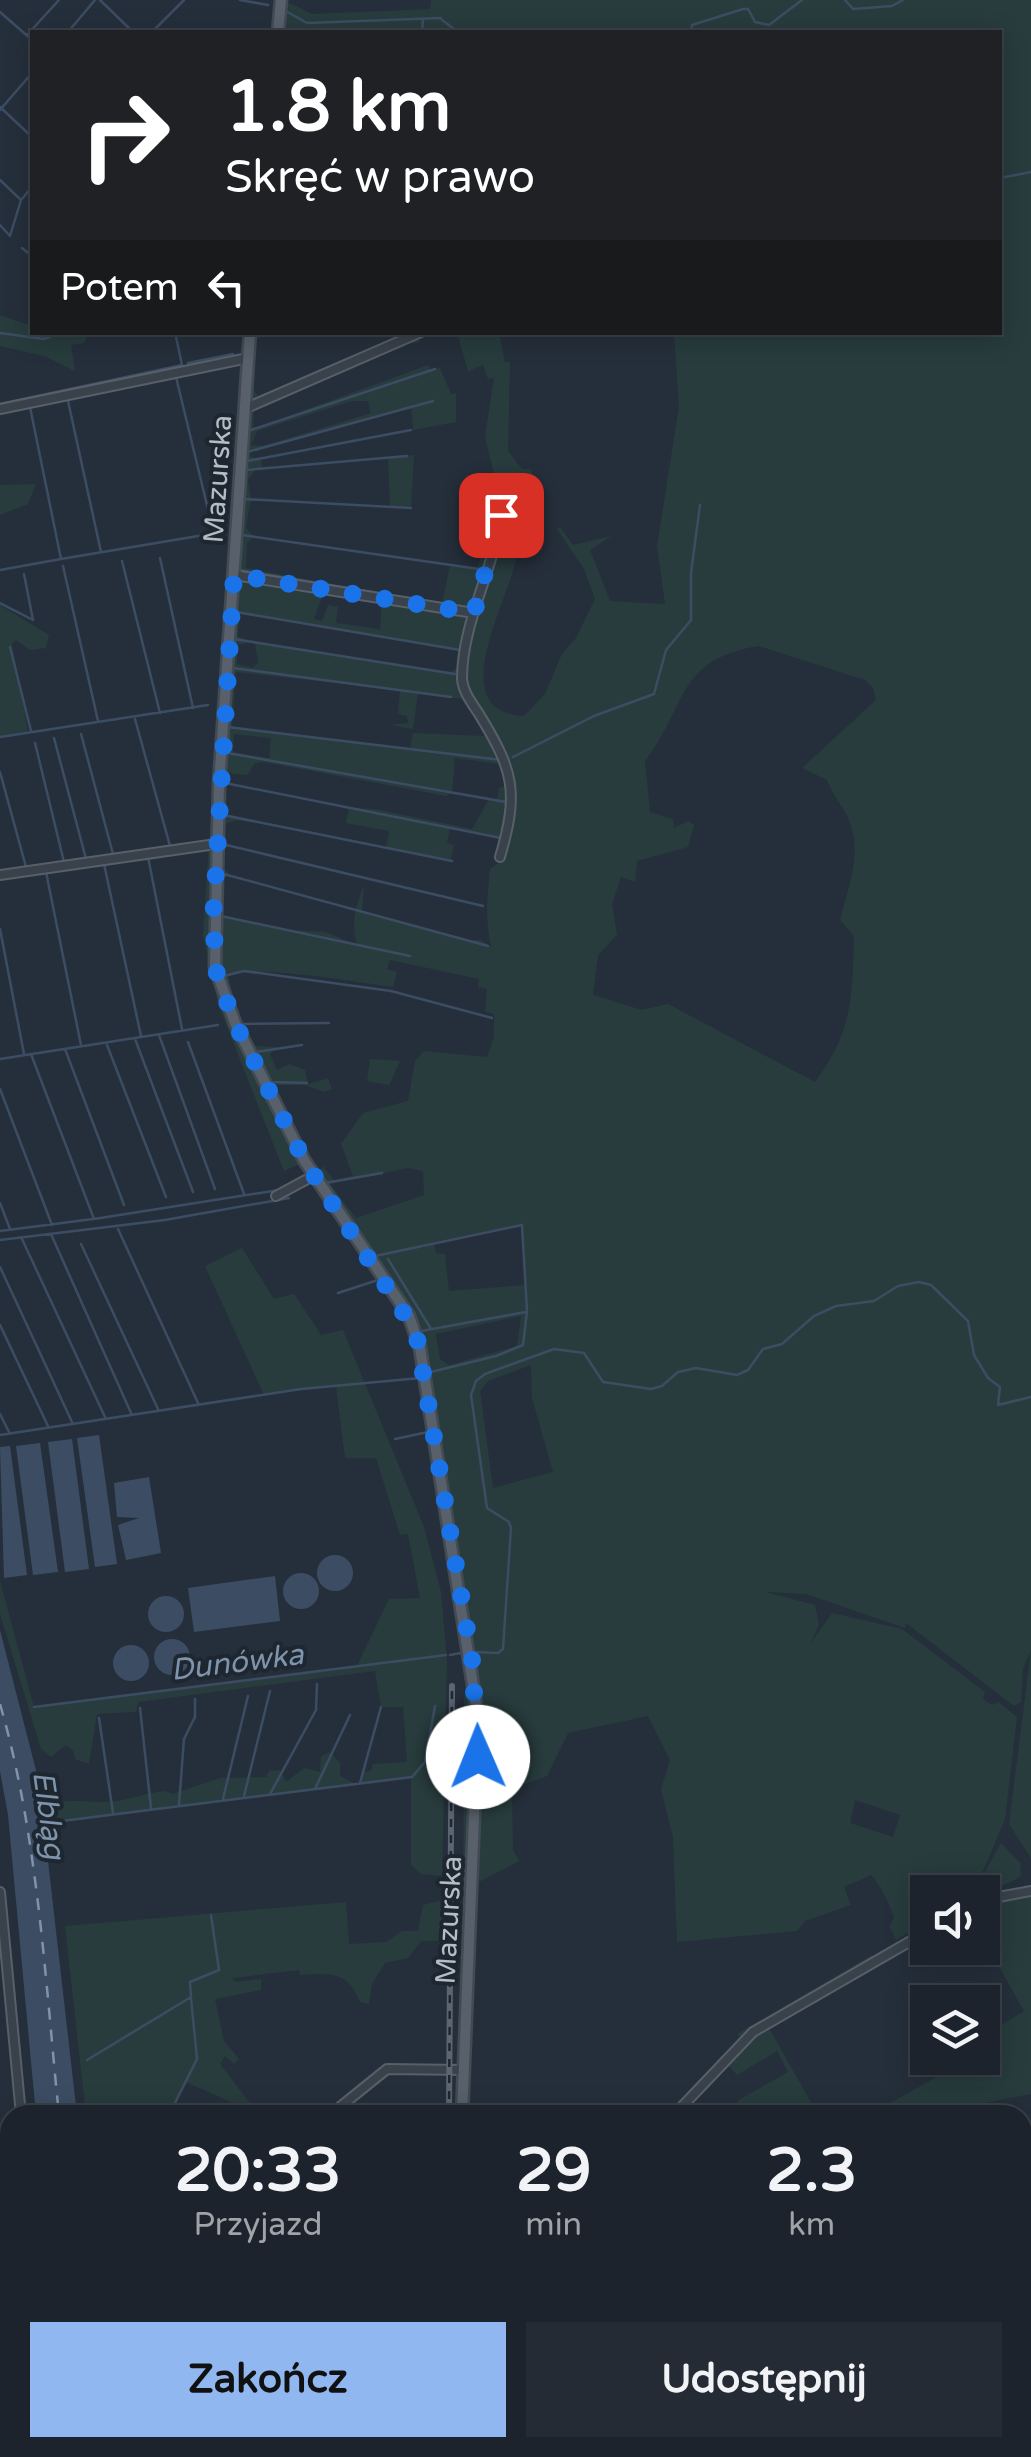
<!DOCTYPE html>
<html lang="pl">
<head>
<meta charset="utf-8">
<style>
	:root { --surface:#1c232c; --page:#252b34; --text:#f1f3f6; --muted:#a0a4a9; --line:#3a4048; --accent:#90b7f0 }
	body { margin:0; font-family:"Varela Round",sans-serif; background:var(--page); color:var(--text); height:100vh; display:flex; flex-direction:column; font-size:38px; white-space:nowrap }
	* { box-sizing:border-box; margin:0 }
	p { font-size:32px; color:var(--muted) }
	.icon { flex:none; width:55px; height:55px; fill:none; stroke:currentColor; stroke-width:2; stroke-linecap:round; stroke-linejoin:round }
	.map { position:relative; flex:1; overflow:hidden }
	.details { position:absolute; left:0px; top:2105px; width:1032px; height:352px; display:flex; flex-direction:column; background:var(--surface); border-radius:30px 30px 0 0; box-shadow:0 5px 25px #0003,0 0 0 2px var(--line) }
	.details>* { flex:none }
	.top-card { position:absolute; left:30px; top:30px; width:972px; height:305px; border-radius:0px; box-shadow:0 5px 25px #0003,0 0 0 2px var(--line); background:#202124; color:#fff; overflow:hidden }
	.buttons { position:absolute; left:910px; top:1875px; display:grid; gap:20px }
	.buttons a { display:grid; place-items:center; width:90px; height:90px; border-radius:0px; background:var(--surface); box-shadow:0 5px 25px #0003,0 0 0 2px var(--line); font-size:50px }
	.pin { position:absolute; display:grid; place-items:center; width:85px; height:85px; color:#fff; margin:-42px; border-radius:20px; box-shadow:0 5px 15px #0006 }
	.me { position:absolute; width:110px; margin:-55px; rotate:359deg; stroke-linejoin:round; filter:drop-shadow(0 0 8px #0008) }
	.turn { display:flex; align-items:center; gap:35px; height:210px; padding:0 30px; font-size:45px }
	.turn .icon { width:130px; height:130px; stroke-width:2.5 }
	.turn b { display:block; font-size:70px; line-height:85px }
	.then { display:flex; align-items:center; height:95px; padding:0 30px; background:#0003; gap:20px; font-size:38px }
	.eta { display:flex; justify-content:space-evenly; align-items:center; height:170px; text-align:center }
	.eta b { font-size:60px; font-weight:700; line-height:70px }
	.cta { display:flex; gap:20px; margin-top:auto; padding:20px 30px }
	.cta a { flex:1; height:115px; border-radius:0px; background:var(--accent); color:#111; font-size:40px; font-weight:700; line-height:115px; text-align:center }
	.cta a+a { background:var(--page); color:var(--text) }
	.map>svg:first-child { display:block }
</style>
</head>
<body>
<div class="map">
<svg width="1031" height="2457" viewBox="0 0 1031 2457">
	<rect width="100%" height="100%" fill="#252f3b"/>
	<path fill="#283c3d" fill-rule="evenodd" d="M 283,0 L 312,14 L 430,9 L 431,0 L 1031,0 L 1031,1858 L 1009,1824 L 1031,1650 L 1023,1669 L 1021,1702 L 1014,1706 L 906,1623 L 905,1628 L 806,1594 L 765,1592 L 815,1605 L 819,1625 L 810,1644 L 832,1613 L 902,1629 L 985,1692 L 983,1699 L 992,1705 L 998,1702 L 1017,1717 L 1005,1819 L 976,1888 L 1001,1843 L 1020,1863 L 1021,1876 C 994,1894 961,1892 928,1892 L 927,1921 L 896,1940 L 890,1927 L 894,1917 C 889,1904 881,1885 871,1875 L 844,1887 L 851,1905 L 805,1921 L 797,1931 L 677,1942 L 673,1837 L 661,1789 L 670,1760 L 648,1716 L 568,1733 L 547,1776 L 512,1789 L 513,1850 L 519,1861 L 475,1884 L 480,1715 L 418,1331 L 313,1171 L 235,1017 L 219,971 L 220,815 L 272,825 L 237,820 L 226,823 L 223,843 L 231,846 L 223,849 L 222,867 L 230,875 L 221,880 L 220,916 L 288,930 L 325,932 L 357,945 C 351,925 355,905 364,886 L 362,912 L 466,940 L 481,940 L 491,947 C 485,915 487,902 490,869 L 499,863 L 505,839 L 450,828 L 447,843 L 454,845 L 450,861 L 386,848 L 389,831 L 346,823 L 349,808 L 375,809 L 472,829 L 489,799 L 497,800 L 499,788 L 508,785 L 507,765 L 455,758 L 452,793 L 446,796 L 264,762 L 255,763 L 247,775 L 229,773 L 229,784 L 221,782 L 253,333 L 272,333 L 256,339 L 254,390 L 258,396 L 416,335 L 420,343 L 410,343 L 254,409 L 253,429 L 428,365 L 431,370 L 440,368 L 451,394 L 456,393 L 456,422 L 413,430 L 411,407 L 252,450 L 250,456 L 261,460 L 262,469 L 255,470 L 248,480 L 251,499 L 246,527 L 253,537 L 247,543 L 246,568 L 442,604 L 450,565 L 477,569 L 494,517 L 501,517 L 502,508 L 485,436 L 494,378 L 488,379 L 483,365 L 468,371 L 457,333 L 499,333 L 505,362 L 510,362 L 508,451 L 522,469 L 531,469 L 533,479 L 525,481 C 524,507 519,533 516,558 C 512,594 440,713 524,716 L 545,694 L 562,654 L 576,638 L 595,599 L 584,569 L 557,529 L 560,527 L 573,545 L 611,536 L 590,550 L 610,601 L 665,604 L 657,546 L 679,407 L 674,333 L 1000,332 L 1000,32 L 411,32 L 389,28 L 280,32 ZM 352,401 L 368,401 L 371,413 L 263,446 L 251,445 L 257,431 ZM 325,588 L 382,598 L 380,629 L 336,623 L 338,607 L 328,605 L 322,621 L 314,619 ZM 240,612 L 459,650 L 457,668 L 451,672 L 255,643 L 258,662 L 253,668 L 237,664 L 238,645 L 250,642 L 238,636 ZM 759,646 L 865,680 L 873,688 L 876,700 L 802,768 L 827,780 C 833,797 845,808 850,823 C 862,856 848,887 840,920 L 854,936 C 853,995 852,1033 815,1082 L 668,1004 L 642,1010 L 593,995 L 598,955 L 617,935 L 612,904 L 621,877 L 635,882 L 637,861 L 688,847 L 694,825 L 688,821 L 674,828 L 673,819 L 650,812 L 645,761 C 688,705 676,659 759,646 ZM 236,672 L 400,690 L 398,714 L 407,716 L 408,723 L 390,725 L 413,729 L 418,693 L 463,699 L 466,705 L 471,703 L 488,728 L 485,736 L 413,733 L 410,749 L 232,727 ZM 234,734 L 271,738 L 269,758 L 233,752 ZM 390,960 L 479,979 L 478,987 L 487,989 L 485,1012 L 494,1014 L 494,1037 L 487,1057 L 424,1051 L 415,1061 L 408,1101 L 363,1113 L 341,1144 L 353,1176 L 334,1180 L 323,1166 L 318,1173 L 272,1085 L 305,1085 L 324,1092 L 332,1089 L 328,1078 L 308,1084 L 305,1070 L 289,1064 L 277,1070 L 270,1054 L 277,1047 L 255,1046 L 236,1009 L 228,975 C 253,964 360,983 393,987 L 397,972 L 387,969 ZM 408,1168 L 423,1171 L 424,1195 L 356,1218 L 330,1184 ZM 521,1225 L 525,1285 L 449,1291 L 445,1254 L 436,1253 L 434,1242 ZM 521,1316 L 517,1346 L 449,1365 L 440,1359 L 436,1334 ZM 531,1365 L 532,1398 L 553,1472 L 493,1488 L 480,1391 L 488,1381 ZM 855,1800 L 900,1815 L 893,1837 L 850,1823 Z
		M 0,315 L 32,326 L 32,332 L 89,333 L 84,343 L 71,345 L 75,371 L 44,356 L 0,346 Z
		M 240,362 L 244,366 L 210,942 L 214,970 L 302,1163 L 284,1171 L 218,1004 L 203,935 Z
		M 414,455 L 411,508 L 390,507 L 388,457 Z
		M 36,484 L 28,504 L 0,515 L 0,485 Z
		M 0,605 L 49,635 L 46,648 L 30,650 L 16,640 L 12,644 L 28,731 L 0,736 Z
		M 370,1059 L 400,1061 L 389,1085 L 367,1081 Z
		M 242,1248 L 274,1299 L 294,1294 L 321,1335 L 343,1330 L 424,1527 L 441,1592 L 447,1661 L 442,1876 L 421,1874 L 411,1865 L 411,1777 L 360,1783 L 363,1772 L 371,1771 L 373,1764 L 407,1762 L 403,1707 L 381,1707 L 375,1671 L 138,1702 L 136,1712 L 97,1714 L 89,1764 L 75,1759 L 73,1750 L 66,1745 L 51,1757 L 41,1749 L 0,1614 L 0,1581 L 34,1707 L 357,1666 L 389,1599 L 420,1598 L 408,1534 L 400,1535 L 376,1458 L 345,1458 L 336,1386 L 264,1395 L 205,1266 Z
		M 469,1684 L 474,1706 L 467,1939 L 463,1940 L 464,1699 Z
		M 330,1752 L 340,1763 L 340,1776 L 355,1784 L 53,1822 L 50,1804 C 71,1798 88,1803 107,1802 C 127,1801 145,1793 165,1791 L 173,1794 L 220,1778 L 266,1777 L 269,1771 L 280,1770 L 286,1782 L 304,1768 L 320,1772 L 321,1756 Z
		M 1031,1891 L 1031,2094 L 985,2103 L 987,2115 L 869,2115 L 970,2058 L 982,2058 L 988,2047 L 983,2036 L 1024,2011 L 983,1938 L 983,1900 Z
		M 444,1900 L 445,1941 L 421,1941 L 408,1958 L 385,1963 L 372,1984 L 369,2004 L 360,2002 C 348,1971 330,1973 300,1975 L 299,1970 L 232,1978 L 236,1982 L 261,1979 L 261,1990 L 215,1999 L 224,2041 L 239,2059 L 234,2064 L 225,2056 L 220,2064 L 249,2102 L 271,2115 L 260,2115 L 186,2082 L 169,2115 L 86,2115 L 65,1926 L 346,1902 L 349,1944 L 386,1942 L 402,1931 L 418,1931 L 423,1905 Z
		M 927,1931 L 915,1946 L 769,2028 L 818,2115 L 732,2115 L 742,2109 L 737,2101 L 788,2072 L 777,2051 L 737,2075 L 722,2059 L 742,2039 L 737,2034 L 872,1955 L 874,1961 Z
		M 116,2448 L 262,2448 L 262,2457 L 117,2457 Z
		M 302,2448 L 437,2448 L 438,2457 L 301,2457 Z"/>
	<path fill="#3c4d63" d="M 99,1435 L 117,1564 L 95,1567 L 77,1438 Z
		M 72,1439 L 89,1569 L 65,1572 L 48,1442 Z
		M 40,1443 L 58,1572 L 33,1575 L 16,1446 Z
		M 10,1446 L 27,1575 L 4,1578 L 0,1447 Z
		M 149,1477 L 161,1553 L 126,1560 L 118,1525 L 139,1518 L 117,1517 L 114,1483 Z
		M317 1573a18 18 0 1 1 36 0a18 18 0 1 1-36 0Z
		M283 1591a18 18 0 1 1 36 0a18 18 0 1 1-36 0Z
		M 275,1576 L 280,1621 L 194,1632 L 188,1588 Z
		M148 1614a18 18 0 1 1 36 0a18 18 0 1 1-36 0Z
		M 0,1630 L 39,1782 L 77,2115 L 36,2115 L 8,1815 L 0,1771 Z
		M154 1657a18 18 0 1 1 36 0a18 18 0 1 1-36 0Z
		M113 1663a18 18 0 1 1 36 0a18 18 0 1 1-36 0Z"/>
	<g fill="none" stroke-linecap="round" stroke-linejoin="round">
		<path stroke="#3c4d63" stroke-width="2.5" d="M 100,0 L 133,32
			M 240,0 L 268,5
			M 845,0 L 853,9 L 892,6 L 903,0
			M 282,9 L 307,23 L 441,18
			M 0,12 L 32,40
			M 442,20 L 458,32
			M 68,32 L 95,0
			M 152,32 L 184,0
			M 284,32 L 284,28
			M 422,32 L 423,19
			M 691,32 L 692,25 L 743,9 L 748,9 L 755,22 L 769,25 L 802,0
			M 27,35 L 59,0
			M 0,107 L 32,137
			M 0,110 L 32,73
			M 1000,178 L 1031,172
			M 0,180 L 21,200
			M 0,225 L 10,236 L 21,200 L 32,187
			M 22,248 L 32,256
			M 255,332 L 251,401 L 345,360
			M 0,333 L 44,339 L 62,332
			M 392,340 L 410,332
			M 351,358 L 389,342
			M 188,363 L 233,354
			M 176,377 L 213,530
			M 241,391 L 242,368
			M 93,394 L 30,407 L 61,559 L 222,532
			M 68,401 L 101,552
			M 0,404 L 182,365 L 175,332
			M 248,431 L 435,369
			M 247,452 L 433,401
			M 247,461 L 411,430
			M 246,470 L 407,456
			M 244,499 L 411,508
			M 242,535 L 479,569
			M 160,558 L 193,708
			M 122,561 L 160,713
			M 63,566 L 98,721
			M 0,570 L 61,559
			M 239,570 L 438,603
			M 239,571 L 249,425
			M 0,603 L 33,620 L 24,574
			M 236,612 L 460,650
			M 234,637 L 238,580
			M 234,639 L 455,674
			M 10,647 L 31,731
			M 233,668 L 451,697
			M 135,719 L 170,846
			M 228,727 L 501,760
			M 228,730 L 230,698
			M 81,734 L 113,854
			M 0,737 L 208,705
			M 54,738 L 86,859
			M 228,738 L 228,733
			M 35,743 L 64,862
			M 227,753 L 506,802
			M 513,757 L 594,716 L 654,694 L 666,650 L 691,620 L 691,573 L 700,505
			M 0,772 L 26,867
			M 225,783 L 501,838
			M 223,800 L 227,742
			M 223,815 L 452,861
			M 222,844 L 483,906
			M 136,852 L 203,842
			M 148,857 L 182,1029
			M 104,864 L 141,1036
			M 0,871 L 29,867
			M 46,872 L 81,1045
			M 220,873 L 488,946
			M 0,879 L 63,870
			M 221,916 L 410,956
			M 0,929 L 24,1054
			M 224,976 L 244,971 L 391,991 L 492,1018
			M 241,1024 L 329,1023
			M 241,1024 L 253,1047
			M 159,1035 L 215,1189
			M 135,1039 L 193,1192
			M 188,1042 L 244,1194
			M 107,1045 L 166,1197
			M 65,1049 L 124,1205
			M 255,1051 L 271,1082 L 307,1083
			M 256,1052 L 302,1045
			M 31,1054 L 94,1219 L 279,1190
			M 0,1059 L 218,1025
			M 272,1086 L 281,1103
			M 0,1089 L 52,1225
			M 300,1162 L 393,1301
			M 325,1183 L 382,1173
			M 0,1203 L 10,1229
			M 118,1229 L 198,1403
			M 0,1231 L 93,1219
			M 51,1234 L 131,1413
			M 22,1239 L 105,1417
			M 0,1240 L 165,1220 L 289,1198
			M 81,1244 L 158,1409
			M 375,1256 L 522,1225 L 527,1311 L 523,1345 L 496,1356 L 431,1372
			M 388,1259 L 431,1329
			M 0,1267 L 72,1422
			M 338,1293 L 375,1281
			M 0,1325 L 48,1426
			M 421,1331 L 526,1312
			M 0,1414 L 9,1432
			M 0,1435 L 301,1389 L 420,1378
			M 395,1439 L 428,1432
			M 475,1652 L 498,1653 L 503,1649 L 511,1528 L 509,1522 L 487,1508 L 471,1395 L 476,1381 L 485,1374 L 554,1349 L 584,1353 L 603,1382 L 651,1389 L 662,1386 L 678,1372 L 696,1368 L 737,1375 L 748,1370 L 763,1349 L 782,1344 L 814,1316 L 836,1306 L 874,1301 L 898,1286 L 919,1282 L 931,1285 L 968,1321 L 974,1355 L 988,1378 L 1000,1387 L 998,1405 L 1031,1397
			M 450,1655 L 461,1653
			M 34,1707 L 446,1655
			M 140,1708 L 151,1808
			M 99,1718 L 113,1813
			M 360,1783 L 381,1707
			M 315,1789 L 350,1715
			M 270,1794 L 316,1710 L 317,1684
			M 244,1796 L 270,1691
			M 223,1799 L 248,1696
			M 179,1805 L 184,1739 L 195,1717 L 195,1699
			M 62,1821 L 412,1777 L 425,1762 L 435,1706
			M 0,1933 L 17,2115
			M 87,2060 L 191,1997 L 190,1982 L 219,1970 L 211,1915
			M 169,2115 L 197,2059 L 191,1998
			M 0,2180 L 10,2176
			M 1022,2219 L 1031,2218
			M 0,2357 L 10,2349
			M 0,2366 L 10,2399
			M 24,2448 L 27,2457"/>
		<path stroke="#7e93ac" stroke-width="2.5" stroke-dasharray="12 10" stroke-linecap="butt" d="M 0,1704 C 38,1835 45,1979 59,2115
			M 97,2448 L 99,2457"/>
		<defs>
			<path id="minor" d="M 0,409 L 248,358
				M 244,409 L 421,332
				M 234,575 L 474,613
				M 500,857 C 519,792 514,771 479,714 C 472,703 463,692 462,679 C 462,622 494,570 501,515
				M 0,875 L 216,844
				M 276,1196 L 313,1176
				M 0,1892 L 21,2115
				M 982,1900 L 1031,1891
				M 330,2115 L 387,2069 L 464,2070
				M 674,2115 L 753,2032 L 928,1931
				M 1022,2253 L 1031,2256
				M 60,2448 L 61,2457
				M 725,2448 L 756,2457"/>
			<path id="major" d="M 278,32 L 281,0
				M 250,332 L 219,784 L 215,967 L 235,1023 L 304,1160 L 409,1316 L 420,1348 L 478,1717 L 462,2115
				M 477,2448 L 480,2457
				M 488,2448 L 489,2457"/>
		</defs>
		<use href="#minor" stroke="#575f69" stroke-width="12"/>
		<use href="#major" stroke="#424a54" stroke-width="15"/>
		<use href="#minor" stroke="#39414b" stroke-width="8"/>
		<use href="#major" stroke="#57606b" stroke-width="10"/>
		<defs>
			<path id="rail" d="M 449,2115 L 452,1686
				M 449,2448 L 451,2457"/>
		</defs>
		<use href="#rail" stroke="#5b6572" stroke-width="6"/>
		<use href="#rail" stroke="#1e2630" stroke-width="2.5" stroke-dasharray="8" stroke-linecap="butt"/>
	</g>
	<g fill="none" stroke-linecap="round" stroke-linejoin="round">
		<path stroke="#1a73e8" stroke-width="18" stroke-dasharray="0 32.4" d="M 478,1757 L 472,1659 L 416,1332 L 304,1160 L 235,1023 L 217,976 L 213,920 L 234,575 L 474,613 L 501,515"/>
	</g>
	<g text-anchor="middle" stroke-width="8" stroke-linejoin="round" paint-order="stroke">
		<g font-size="28" fill="#b4bcc7" stroke="#1e2630">
			<text transform="translate(217 479) rotate(-86)" y="10">Mazurska</text>
			<text transform="translate(448 1920) rotate(-87)" y="10">Mazurska</text>
		</g>
		<g font-size="30" font-style="italic" fill="#7e93ac" stroke="#1e2630">
			<text transform="translate(237 1662) rotate(-7)" y="10">Dunówka</text>
			<text transform="translate(49 1815) rotate(82)" y="10">Elbląg</text>
		</g>
	</g>
</svg>
<div class="buttons">
<a><svg class="icon" aria-label="sound" viewBox="0 0 24 24"><path d="M4 9h4l5-4v14l-5-4H4zM17 9q2 3 0 6"/></svg></a>
<a><svg class="icon" aria-label="layers" viewBox="0 0 24 24"><path d="M12 4l9 5-9 5-9-5zM3 14l9 5 9-5"/></svg></a>
</div>
<div class="pin" style="left:501px;top:515px;background:#d93025"><svg class="icon" aria-label="arrive" viewBox="0 0 24 24"><path d="M6 21V4h12l-3 4 3 4H6"/></svg></div>
<svg class="me" style="left:478px;top:1757px" viewBox="-20 -20 40 40"><circle r="19" fill="#fff"/><path d="M0-13L10 11 0 6-10 11z" fill="#1a73e8"/></svg>
<div class="top-card">
<div class="turn"><svg class="icon" aria-label="right" viewBox="0 0 24 24"><path d="M7 20v-9h11M14 6l5 5-5 5"/></svg><div><b>1.8 km</b>Skręć w prawo</div></div>
<div class="then">Potem<svg class="icon" aria-label="left" viewBox="0 0 24 24"><path d="M17 20v-9H6M10 6l-5 5 5 5"/></svg></div>
</div>
<section class="details">
<div class="eta">
<div><b>20:33</b><p>Przyjazd</p></div>
<div><b>29</b><p>min</p></div>
<div><b>2.3</b><p>km</p></div>
</div>
<div class="cta"><a>Zakończ</a><a>Udostępnij</a></div>
</section>
</div>
</body>
</html>
